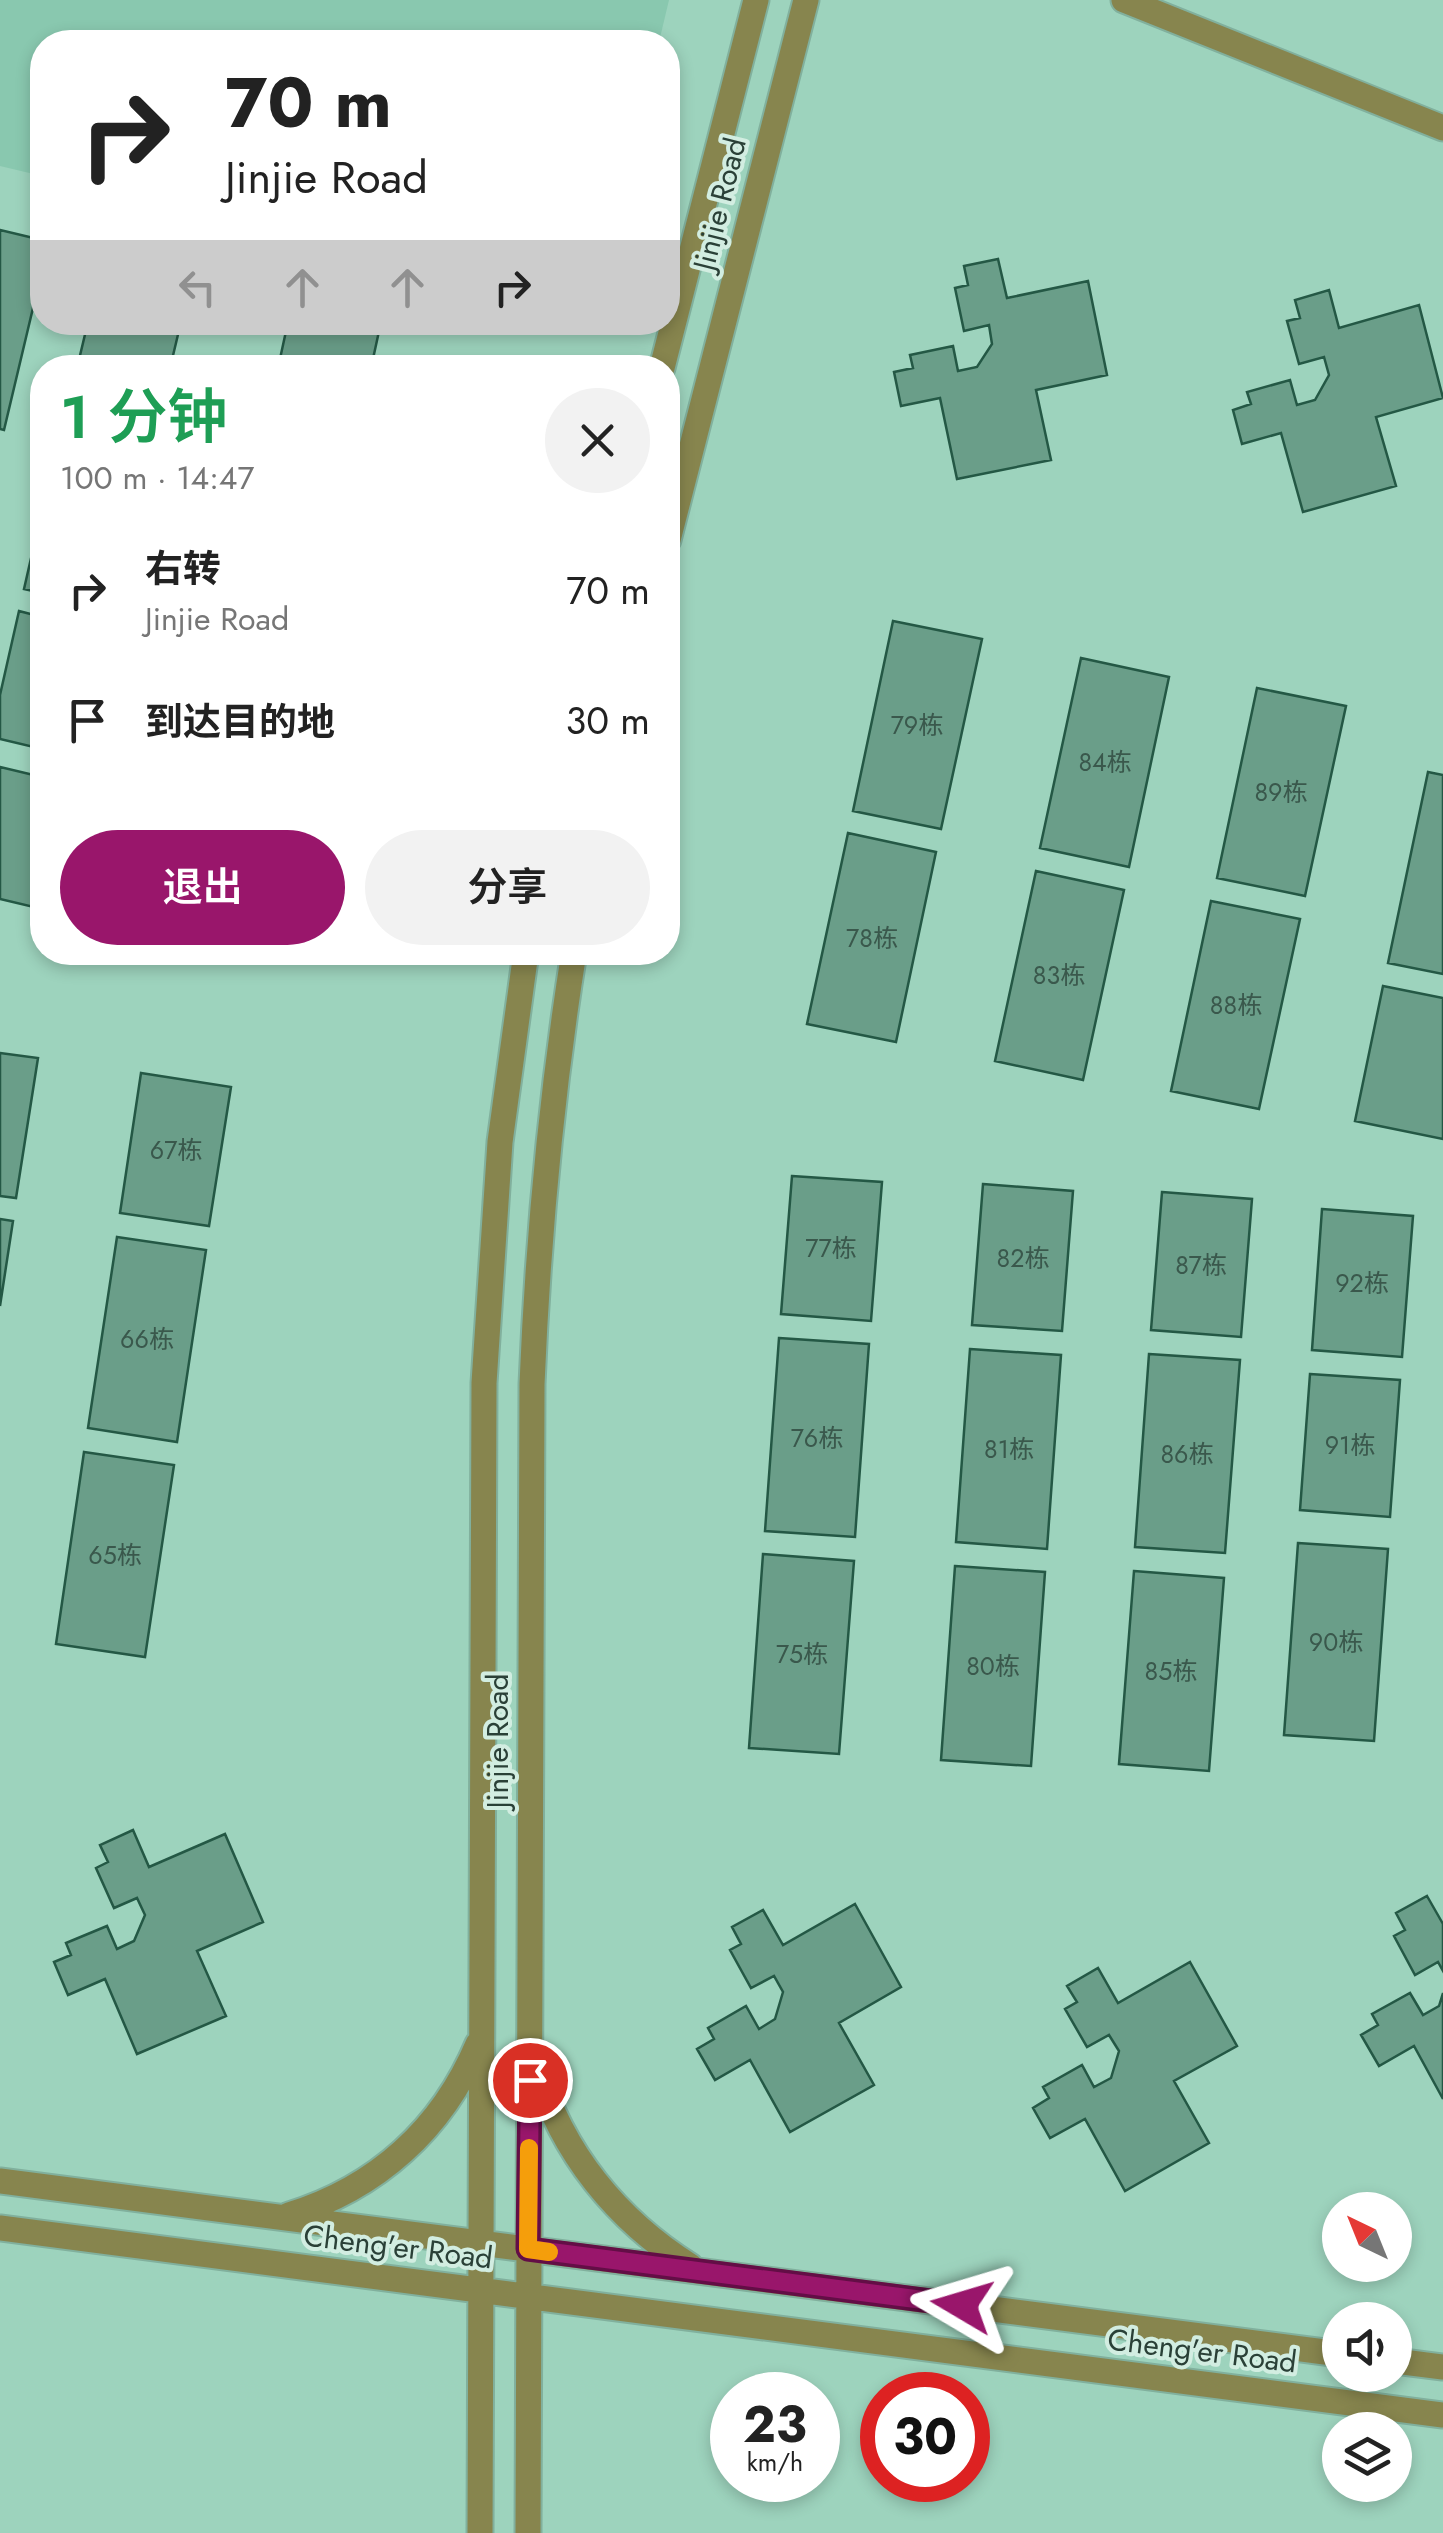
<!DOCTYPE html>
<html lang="zh">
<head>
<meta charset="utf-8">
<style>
	:root { --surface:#fff; --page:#f2f2f2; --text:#222; --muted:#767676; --accent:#99166b }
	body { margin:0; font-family:Jost,"Noto Sans SC",sans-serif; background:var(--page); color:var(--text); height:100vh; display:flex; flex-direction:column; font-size:38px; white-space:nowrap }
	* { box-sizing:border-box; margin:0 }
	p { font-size:32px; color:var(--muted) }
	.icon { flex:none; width:55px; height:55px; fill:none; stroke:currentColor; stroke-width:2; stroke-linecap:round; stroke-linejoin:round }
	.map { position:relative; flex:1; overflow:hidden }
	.details { position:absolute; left:30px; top:355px; width:650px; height:610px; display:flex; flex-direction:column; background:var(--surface); border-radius:40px; box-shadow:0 5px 15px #0003 }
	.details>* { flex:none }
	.guide { position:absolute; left:30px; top:30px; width:650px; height:305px; border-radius:40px; box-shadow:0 5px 15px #0003; background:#fff; color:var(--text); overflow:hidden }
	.needle { width:65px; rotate:317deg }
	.fabs { position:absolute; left:1322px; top:2192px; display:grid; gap:20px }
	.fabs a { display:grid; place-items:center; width:90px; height:90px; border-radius:50%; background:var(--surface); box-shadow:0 5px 15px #0003; font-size:50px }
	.speed { position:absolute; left:710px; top:2372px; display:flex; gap:20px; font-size:50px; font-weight:700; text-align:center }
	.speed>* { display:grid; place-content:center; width:130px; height:130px; border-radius:50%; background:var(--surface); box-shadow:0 5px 15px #0003; line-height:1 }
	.speed small { font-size:25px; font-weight:400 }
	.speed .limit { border:15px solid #d22; background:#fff; color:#111 }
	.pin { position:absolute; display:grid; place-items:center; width:85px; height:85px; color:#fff; margin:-42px; border:5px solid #fff; border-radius:50%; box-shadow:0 2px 10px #0007 }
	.me { position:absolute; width:110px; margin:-55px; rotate:277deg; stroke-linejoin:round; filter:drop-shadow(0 0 8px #0008) }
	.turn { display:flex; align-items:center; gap:35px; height:210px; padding:0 30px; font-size:45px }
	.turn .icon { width:130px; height:130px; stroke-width:2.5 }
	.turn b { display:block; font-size:70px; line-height:85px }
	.lanes { display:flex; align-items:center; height:95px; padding:0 30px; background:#0003; justify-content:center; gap:50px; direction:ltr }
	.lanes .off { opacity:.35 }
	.round { display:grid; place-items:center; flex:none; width:105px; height:105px; border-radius:52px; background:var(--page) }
	.headline { display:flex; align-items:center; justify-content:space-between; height:170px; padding:0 30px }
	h1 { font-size:60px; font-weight:600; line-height:75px; color:#1e9e55 }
	.cta { display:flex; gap:20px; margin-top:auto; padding:20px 30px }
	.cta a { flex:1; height:115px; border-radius:60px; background:var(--accent); color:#fff; font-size:40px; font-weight:600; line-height:115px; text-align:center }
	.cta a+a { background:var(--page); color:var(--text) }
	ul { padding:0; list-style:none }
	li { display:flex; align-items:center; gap:30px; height:130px; padding:0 30px }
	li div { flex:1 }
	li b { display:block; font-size:38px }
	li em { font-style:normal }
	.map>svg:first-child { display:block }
</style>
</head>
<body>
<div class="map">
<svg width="1443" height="2533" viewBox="0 0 1443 2533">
	<rect width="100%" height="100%" fill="#9dd3bd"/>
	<path fill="#89c8af" d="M 0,0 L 669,0 L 659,42 L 42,42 L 42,176 L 0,166 Z"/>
	<path fill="#6a9e89" stroke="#245845" stroke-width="2.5" d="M 0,230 L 42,240 L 42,270 L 4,430 L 0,429 Z
		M 998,259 L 1007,298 L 1088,281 L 1107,375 L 1036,390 L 1051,460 L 957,479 L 940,398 L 901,406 L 894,372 L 913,368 L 910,355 L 953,346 L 958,371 L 977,367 L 992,344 L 989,325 L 964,331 L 955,288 L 968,285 L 964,266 Z
		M 1329,290 L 1339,328 L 1419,305 L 1443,398 L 1376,417 L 1396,486 L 1303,512 L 1281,433 L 1242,444 L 1233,410 L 1251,404 L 1247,392 L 1290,380 L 1297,405 L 1315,400 L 1329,375 L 1324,357 L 1299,364 L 1287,321 L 1300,318 L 1295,300 Z
		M 88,322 L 181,322 L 170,368 L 77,368 Z
		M 288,322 L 381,322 L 371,368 L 278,368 Z
		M 42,510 L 42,593 L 24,589 Z
		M 19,611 L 42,617 L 42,749 L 0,739 L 0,695 Z
		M 893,621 L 982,639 L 941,829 L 853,811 Z
		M 1081,658 L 1169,677 L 1129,867 L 1040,848 Z
		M 1257,688 L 1346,706 L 1305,896 L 1217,878 Z
		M 0,767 L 42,777 L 42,909 L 0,899 Z
		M 1428,772 L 1443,775 L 1443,974 L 1388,963 Z
		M 848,833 L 936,852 L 896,1042 L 807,1024 Z
		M 1036,871 L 1124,890 L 1083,1080 L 995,1061 Z
		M 1211,901 L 1300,919 L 1259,1109 L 1171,1091 Z
		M 1383,986 L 1443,998 L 1443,1139 L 1355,1121 Z
		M 0,1053 L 38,1058 L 16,1198 L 0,1196 Z
		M 141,1073 L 231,1087 L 209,1226 L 120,1213 Z
		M 792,1176 L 882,1182 L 871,1321 L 781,1314 Z
		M 983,1184 L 1073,1191 L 1062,1331 L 972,1325 Z
		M 1162,1192 L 1252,1199 L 1241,1337 L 1151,1330 Z
		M 1322,1209 L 1413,1216 L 1402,1357 L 1312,1350 Z
		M 0,1219 L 13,1221 L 0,1306 Z
		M 117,1237 L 206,1250 L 177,1442 L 88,1428 Z
		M 779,1338 L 869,1344 L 855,1537 L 765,1531 Z
		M 970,1349 L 1061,1355 L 1047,1549 L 956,1542 Z
		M 1149,1354 L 1240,1360 L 1225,1553 L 1135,1547 Z
		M 1310,1374 L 1400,1380 L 1390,1517 L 1300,1510 Z
		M 84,1452 L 174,1465 L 145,1657 L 56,1644 Z
		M 1298,1543 L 1388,1549 L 1374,1741 L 1284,1735 Z
		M 763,1554 L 854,1561 L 839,1754 L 749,1748 Z
		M 955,1566 L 1045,1572 L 1031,1766 L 941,1760 Z
		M 1134,1571 L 1224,1578 L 1209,1771 L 1119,1764 Z
		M 133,1830 L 149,1867 L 225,1834 L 263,1922 L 197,1951 L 226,2016 L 137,2054 L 105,1979 L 68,1995 L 54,1962 L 71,1955 L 66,1943 L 107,1926 L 117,1949 L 134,1941 L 145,1915 L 137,1898 L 114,1908 L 96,1868 L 108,1862 L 100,1845 Z
		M 1427,1896 L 1443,1924 L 1443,1971 L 1438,1962 L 1415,1975 L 1394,1936 L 1405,1930 L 1396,1913 Z
		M 855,1904 L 901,1987 L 839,2023 L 874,2085 L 790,2132 L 750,2060 L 715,2080 L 697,2049 L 714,2039 L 708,2028 L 746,2006 L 759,2029 L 775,2019 L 783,1992 L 774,1976 L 751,1988 L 730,1950 L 741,1944 L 732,1927 L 763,1910 L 783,1945 Z
		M 1190,1962 L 1237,2046 L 1174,2081 L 1209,2143 L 1125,2191 L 1085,2119 L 1050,2138 L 1033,2108 L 1049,2098 L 1043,2087 L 1082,2065 L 1094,2087 L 1111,2078 L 1119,2051 L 1109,2035 L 1087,2047 L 1065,2009 L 1077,2002 L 1067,1986 L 1098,1968 L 1118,2003 Z
		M 1410,1993 L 1423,2015 L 1439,2006 L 1443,1993 L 1443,2099 L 1414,2046 L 1379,2066 L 1361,2035 L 1378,2025 L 1372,2014 Z"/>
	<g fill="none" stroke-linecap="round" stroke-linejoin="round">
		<defs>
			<path id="minor" d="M 1124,0 L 1443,128
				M 662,368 L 756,0
				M 668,540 L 806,0
				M 537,2069 C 562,2153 617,2220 690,2266
				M 0,2181 L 1340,2354
				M 289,2215 C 377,2188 442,2129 478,2044
				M 0,2228 L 1443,2415
				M 1395,2361 L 1443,2367
				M 480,2533 L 484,1383 L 500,1142 L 526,952
				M 528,2533 L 532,1384 C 538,1239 551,1096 574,952"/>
		</defs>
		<use href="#minor" stroke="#81b09d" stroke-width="29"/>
		<use href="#minor" stroke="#87854e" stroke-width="25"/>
	</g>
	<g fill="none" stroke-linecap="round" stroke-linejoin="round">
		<defs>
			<path id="route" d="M 530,2080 L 528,2249 L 962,2305"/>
		</defs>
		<use href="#route" stroke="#630e46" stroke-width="25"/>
		<use href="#route" stroke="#99166b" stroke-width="18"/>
		<path stroke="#f59e0b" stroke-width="18" d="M 529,2148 L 528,2249 L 549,2252"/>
	</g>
	<g text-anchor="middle" stroke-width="8" stroke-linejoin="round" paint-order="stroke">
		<g font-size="25" fill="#3a584c">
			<text x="917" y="734">79栋</text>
			<text x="1105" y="771">84栋</text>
			<text x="1281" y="801">89栋</text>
			<text x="872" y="947">78栋</text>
			<text x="1059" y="984">83栋</text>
			<text x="1236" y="1014">88栋</text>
			<text x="176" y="1159">67栋</text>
			<text x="831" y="1257">77栋</text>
			<text x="1023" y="1267">82栋</text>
			<text x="1201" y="1274">87栋</text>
			<text x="1362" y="1292">92栋</text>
			<text x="147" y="1348">66栋</text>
			<text x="817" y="1447">76栋</text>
			<text x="1350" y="1454">91栋</text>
			<text x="1009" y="1458">81栋</text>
			<text x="1187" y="1463">86栋</text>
			<text x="115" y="1564">65栋</text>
			<text x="1336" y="1651">90栋</text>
			<text x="802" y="1663">75栋</text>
			<text x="993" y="1675">80栋</text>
			<text x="1171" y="1680">85栋</text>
		</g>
		<g font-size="30" fill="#2a4037" stroke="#d2ede1">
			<text transform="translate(720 204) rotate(-76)" y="10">Jinjie Road</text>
			<text transform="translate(498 1741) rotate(-90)" y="10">Jinjie Road</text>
			<text transform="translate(398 2247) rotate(7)" y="10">Cheng'er Road</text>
			<text transform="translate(1202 2351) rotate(7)" y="10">Cheng'er Road</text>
		</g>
	</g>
</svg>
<div class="fabs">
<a><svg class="needle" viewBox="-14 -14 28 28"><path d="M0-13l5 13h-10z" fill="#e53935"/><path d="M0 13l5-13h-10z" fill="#767676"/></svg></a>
<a><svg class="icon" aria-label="sound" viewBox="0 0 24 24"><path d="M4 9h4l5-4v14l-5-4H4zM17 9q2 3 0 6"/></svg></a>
<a><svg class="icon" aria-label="layers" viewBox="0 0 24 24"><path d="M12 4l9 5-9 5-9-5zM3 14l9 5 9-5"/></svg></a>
</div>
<div class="speed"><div>23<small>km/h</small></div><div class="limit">30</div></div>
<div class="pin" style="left:530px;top:2080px;background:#d93025"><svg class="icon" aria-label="arrive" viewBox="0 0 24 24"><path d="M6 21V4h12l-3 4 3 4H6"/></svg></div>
<svg class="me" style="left:962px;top:2305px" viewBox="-20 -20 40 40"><path d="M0-17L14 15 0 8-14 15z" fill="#99166b" stroke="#fff" stroke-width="4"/></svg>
<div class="guide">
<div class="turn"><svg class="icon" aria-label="right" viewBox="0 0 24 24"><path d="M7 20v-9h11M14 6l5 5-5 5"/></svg><div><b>70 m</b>Jinjie Road</div></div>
<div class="lanes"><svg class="icon off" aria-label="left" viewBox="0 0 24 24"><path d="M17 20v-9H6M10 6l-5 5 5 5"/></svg><svg class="icon off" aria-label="ahead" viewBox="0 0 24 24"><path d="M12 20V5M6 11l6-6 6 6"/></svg><svg class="icon off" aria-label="ahead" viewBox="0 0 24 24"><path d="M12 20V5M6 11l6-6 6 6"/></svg><svg class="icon" aria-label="right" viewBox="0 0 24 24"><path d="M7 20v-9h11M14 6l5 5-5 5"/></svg></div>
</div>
<section class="details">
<div class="headline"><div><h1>1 分钟</h1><p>100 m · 14:47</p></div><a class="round"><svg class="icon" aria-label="close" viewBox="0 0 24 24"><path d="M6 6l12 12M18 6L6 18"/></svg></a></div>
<ul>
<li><svg class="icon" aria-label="right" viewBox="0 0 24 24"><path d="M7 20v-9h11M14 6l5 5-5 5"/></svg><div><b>右转</b><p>Jinjie Road</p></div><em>70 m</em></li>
<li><svg class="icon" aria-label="arrive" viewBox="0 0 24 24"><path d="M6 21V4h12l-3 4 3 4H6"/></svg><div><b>到达目的地</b></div><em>30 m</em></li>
</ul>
<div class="cta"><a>退出</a><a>分享</a></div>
</section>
</div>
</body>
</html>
